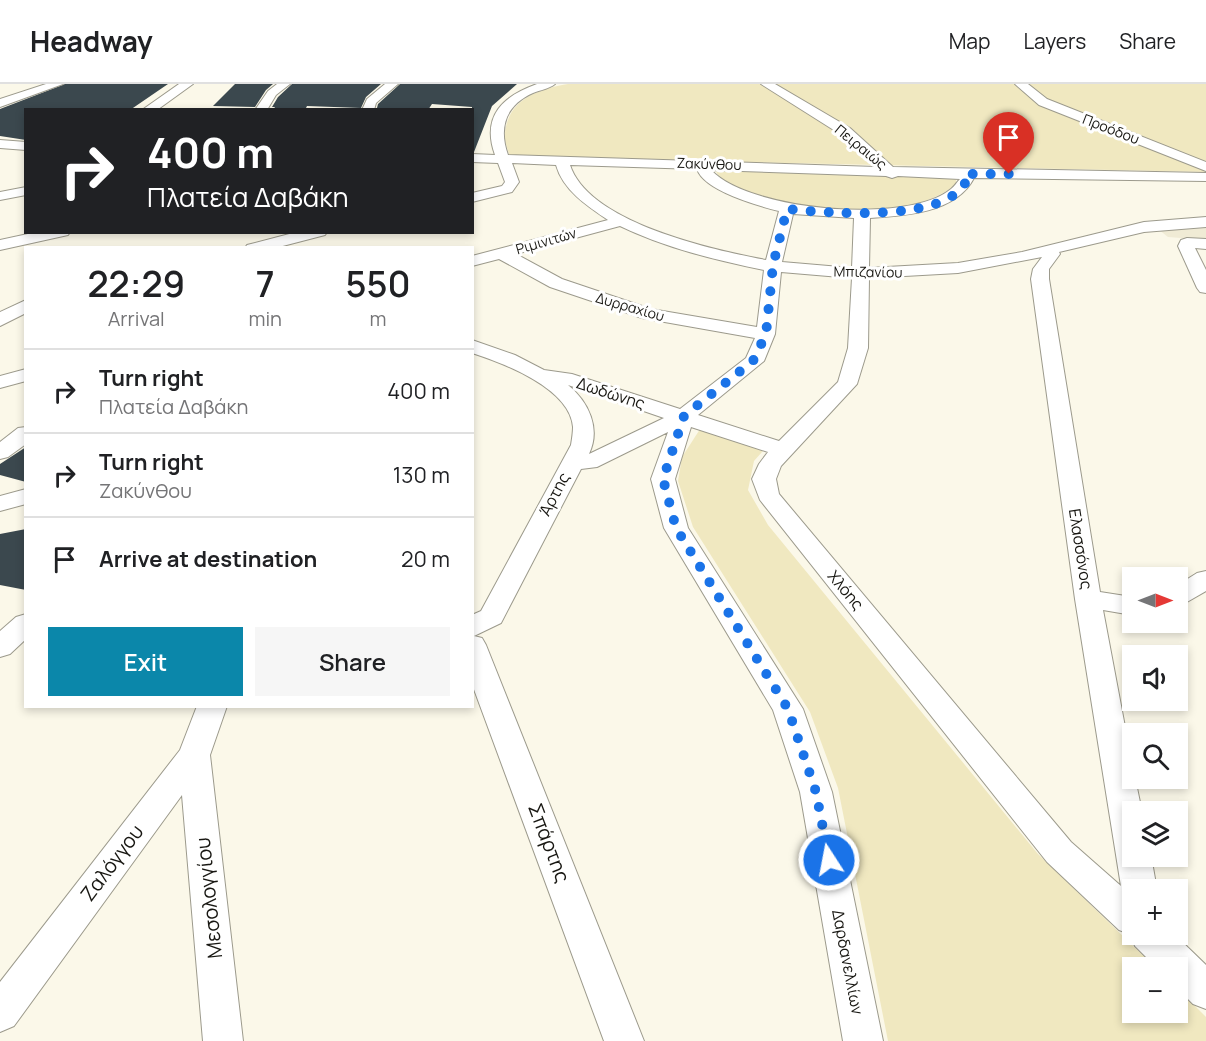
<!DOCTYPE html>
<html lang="en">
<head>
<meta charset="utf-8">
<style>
	:root { --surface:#fff; --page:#f6f6f6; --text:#202124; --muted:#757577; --line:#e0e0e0; --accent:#0b87aa }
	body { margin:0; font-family:Manrope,sans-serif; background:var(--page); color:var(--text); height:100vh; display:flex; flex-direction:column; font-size:22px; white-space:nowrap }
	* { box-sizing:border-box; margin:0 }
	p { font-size:20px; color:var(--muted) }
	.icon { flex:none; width:33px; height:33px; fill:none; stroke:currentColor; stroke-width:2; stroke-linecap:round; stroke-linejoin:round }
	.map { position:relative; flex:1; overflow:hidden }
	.drawer { position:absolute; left:24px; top:162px; width:450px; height:462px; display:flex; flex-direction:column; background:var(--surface); border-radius:0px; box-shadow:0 3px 9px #0003 }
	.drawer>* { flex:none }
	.top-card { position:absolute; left:24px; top:24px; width:450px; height:126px; border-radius:0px; box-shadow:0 3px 9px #0003; background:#202124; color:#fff; overflow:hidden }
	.needle { width:39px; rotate:90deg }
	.fabs { position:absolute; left:1122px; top:483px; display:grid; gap:12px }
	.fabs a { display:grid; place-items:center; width:66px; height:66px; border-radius:0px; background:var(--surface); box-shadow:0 3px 9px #0003; font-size:30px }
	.pin { position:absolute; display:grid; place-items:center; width:51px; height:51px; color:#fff; margin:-62px -26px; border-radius:50% 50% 50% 0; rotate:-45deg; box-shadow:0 0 6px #0007 }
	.pin .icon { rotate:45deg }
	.me { position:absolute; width:66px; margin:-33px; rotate:349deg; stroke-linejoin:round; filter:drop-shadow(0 0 4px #0008) }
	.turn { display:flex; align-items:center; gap:21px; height:126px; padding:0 24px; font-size:27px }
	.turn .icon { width:78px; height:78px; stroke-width:2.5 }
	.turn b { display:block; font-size:42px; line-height:51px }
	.eta { display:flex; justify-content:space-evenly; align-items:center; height:102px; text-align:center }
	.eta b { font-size:36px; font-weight:600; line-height:42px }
	.primary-button { display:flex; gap:12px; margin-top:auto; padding:12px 24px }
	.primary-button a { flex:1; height:69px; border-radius:0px; background:var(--accent); color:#fff; font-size:24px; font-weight:600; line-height:69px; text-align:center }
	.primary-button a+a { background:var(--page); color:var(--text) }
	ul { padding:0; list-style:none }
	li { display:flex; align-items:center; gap:18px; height:84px; padding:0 24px; border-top:2px solid var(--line) }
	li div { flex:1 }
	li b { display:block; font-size:22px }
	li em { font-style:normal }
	header { display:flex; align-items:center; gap:36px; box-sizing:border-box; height:84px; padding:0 30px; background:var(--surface); border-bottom:2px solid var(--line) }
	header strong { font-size:28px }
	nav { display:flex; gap:33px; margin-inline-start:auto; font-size:21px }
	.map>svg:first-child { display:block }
</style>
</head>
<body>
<header>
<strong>Headway</strong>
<nav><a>Map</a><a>Layers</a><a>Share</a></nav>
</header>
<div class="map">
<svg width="1206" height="957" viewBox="0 0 1206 957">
	<rect width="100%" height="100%" fill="#fbf8e9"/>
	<path fill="#f0ebd5" d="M 1206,144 L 1206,156 L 1168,153 L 1158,145 Z"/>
	<path fill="#f0e8c0" d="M 568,0 L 1206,0 L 1206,88 L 510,73 C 508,66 504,57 505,49 C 508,15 539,5 568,0 Z
		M 716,87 L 940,93 L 956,94 L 956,100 C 909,141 789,129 736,103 C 728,99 718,94 716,87 Z
		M 704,339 L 771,358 L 754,377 L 748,406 L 768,441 L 1038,770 L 1155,883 L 1132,884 L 1132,928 L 1178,928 L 1178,905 L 1206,933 L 1206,957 L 888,957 L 838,704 L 810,628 L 693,443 L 678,397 L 682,373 Z"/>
	<path fill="#3b484e" d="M 65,0 L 168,0 L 130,26 L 26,26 L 26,56 L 0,52 L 0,25 Z
		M 235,0 L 273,0 L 266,6 L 255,23 L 213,22 Z
		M 292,0 L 381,0 L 366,13 L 361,24 L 307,22 L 305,26 L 273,26 L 275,23 L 272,23 L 278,13 Z
		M 400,0 L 517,0 L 492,22 L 474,68 L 472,68 L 472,23 L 432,20 L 428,26 L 377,24 L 378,20 Z
		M 26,363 L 26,398 L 0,391 L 0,380 Z
		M 26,445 L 26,506 L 0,501 L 0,450 Z"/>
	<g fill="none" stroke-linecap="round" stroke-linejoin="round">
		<defs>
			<path id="minor" d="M 46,0 L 63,0 L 0,23 L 0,15 Z
				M 179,0 L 193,0 L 157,26 L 142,26 Z
				M 277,0 L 290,0 L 276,11 L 267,26 L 255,26 L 268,7 Z
				M 385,0 L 398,0 L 376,19 L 374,26 L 362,26 L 367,15 Z
				M 537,0 L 555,0 C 549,5 540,6 533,9 C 506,21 498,43 508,71 L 876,83 L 840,50 L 761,0 L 775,0 L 850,44 L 893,83 L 1206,89 L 1206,97 L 974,94 C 956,129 904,132 870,134 L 869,184 L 958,179 L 1022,168 L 1144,138 L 1206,133 L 1206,143 L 1144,148 L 1059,168 L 1060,170 L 1049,185 L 1049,195 L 1100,508 L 1132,513 L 1132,531 L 1103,526 L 1132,680 L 1132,694 L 1135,694 L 1142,728 L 1132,728 L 1132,772 L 1151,772 L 1157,806 L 1132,806 L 1132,850 L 1174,850 L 1206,881 L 1206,925 L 1193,920 L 1178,905 L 1178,884 L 1157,884 L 1135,862 L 1130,850 L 1119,846 L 1047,778 L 760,416 L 752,395 L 759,380 L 768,368 L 691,343 L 675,395 L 688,444 L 803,625 L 832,708 L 883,957 L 843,957 L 800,708 L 773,626 L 664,444 L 651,395 L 668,348 L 597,383 L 581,385 L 501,539 L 474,552 L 482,554 L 486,561 L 644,957 L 604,957 L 472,600 L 472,531 L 481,527 L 571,361 C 572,355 573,348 573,343 C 570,304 503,279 472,269 L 472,256 L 515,271 L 544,286 L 572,290 L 680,325 L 746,274 L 755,254 L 642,234 L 550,203 L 499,175 L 472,182 L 472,172 L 608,136 C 587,122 563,106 556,81 L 512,79 L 519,98 L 512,108 L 472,118 L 472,109 L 502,102 L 505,98 L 498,79 L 472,78 L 472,70 L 495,71 C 481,32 503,12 537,0 ZM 570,81 L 697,85 C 704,107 759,122 779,127 L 766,176 C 713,166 589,139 570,81 ZM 711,86 L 886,92 L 892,94 L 898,92 L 960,95 C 957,98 954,103 951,105 C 908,141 749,127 711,86 ZM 793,130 L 854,134 L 852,184 L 782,178 ZM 620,142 C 666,164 715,176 764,186 L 757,243 L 651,225 L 562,195 L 516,170 ZM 1042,173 L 1033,185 L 1031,195 L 1075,515 L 1121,802 L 1071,758 L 779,410 L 776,395 L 781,382 L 857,300 L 868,264 L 869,194 L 958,189 ZM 781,188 L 852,194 L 848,264 L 838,298 L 779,357 L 698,331 L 764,277 L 775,250 ZM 568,301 L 664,334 L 589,370 C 601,345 589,318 568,301 Z
				M 1015,0 L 1028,0 L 1047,15 L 1206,78 L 1206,87 L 1039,21 Z
				M 0,56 L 26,58 L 26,66 L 0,64 Z
				M 26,103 L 26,111 L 0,116 L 0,108 Z
				M 37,148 L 70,148 L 68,151 L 0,166 L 0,156 Z
				M 297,148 L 327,148 L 325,151 L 275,164 L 245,164 L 247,161 Z
				M 1187,154 L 1206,155 L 1206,165 L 1195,164 L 1206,186 L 1206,209 L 1200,208 L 1197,204 L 1178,162 L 1181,156 Z
				M 26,216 L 26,229 L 0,242 L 0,228 Z
				M 26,285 L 26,297 L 0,304 L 0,292 Z
				M 26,343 L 26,360 L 8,373 L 0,375 L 0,358 L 18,344 Z
				M 26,405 L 26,420 L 0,427 L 0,412 Z
				M 1206,487 L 1206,507 L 1187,518 L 1178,521 L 1178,501 L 1197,489 Z
				M 26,530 L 26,555 L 10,570 L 0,573 L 0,547 L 16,533 Z
				M 197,622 L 227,622 L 210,671 L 243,957 L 203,957 L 182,711 L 14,942 L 0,948 L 0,898 L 180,666 Z"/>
		</defs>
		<use href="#minor" stroke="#9c9a8c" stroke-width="2"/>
		<use href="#minor" fill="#fff" fill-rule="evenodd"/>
	</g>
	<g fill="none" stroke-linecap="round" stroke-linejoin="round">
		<path stroke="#1a73e8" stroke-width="10" stroke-dasharray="0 18" d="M 829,776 L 816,708 L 788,625 L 676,444 L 663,395 L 684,332 L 753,277 L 766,250 L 773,181 L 787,125 C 826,129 950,140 967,95 L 965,90 L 1009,90"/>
	</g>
	<g text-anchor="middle" stroke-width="6" stroke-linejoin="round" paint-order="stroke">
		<g font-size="14" fill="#181712" stroke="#fff">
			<text transform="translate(1111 45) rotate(21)" y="5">Προόδου</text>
			<text transform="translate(861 63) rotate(39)" y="5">Πειραιώς</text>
			<text transform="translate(709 80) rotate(2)" y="5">Ζακύνθου</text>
			<text transform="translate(546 157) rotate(-16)" y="5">Ριμινιτών</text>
			<text transform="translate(868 188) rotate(1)" y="5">Μπιζανίου</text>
			<text transform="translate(630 223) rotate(16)" y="5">Δυρραχίου</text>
		</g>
		<g font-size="16" fill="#181712" stroke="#fff">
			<text transform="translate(611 309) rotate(18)" y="6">Δωδώνης</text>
			<text transform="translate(554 410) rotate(-62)" y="6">Άρτης</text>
			<text transform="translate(1081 465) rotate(81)" y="6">Ελασσόνος</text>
			<text transform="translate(846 506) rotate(50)" y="6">Χλόης</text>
			<text transform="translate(848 878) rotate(79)" y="6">Δαρδανελλίων</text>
		</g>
		<g font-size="20" fill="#181712" stroke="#fff">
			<text transform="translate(549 759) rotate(69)" y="7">Σπάρτης</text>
			<text transform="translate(112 779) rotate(-53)" y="7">Ζαλόγγου</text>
			<text transform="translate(209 814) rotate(-96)" y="7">Μεσολογγίου</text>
		</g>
	</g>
</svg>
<div class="fabs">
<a><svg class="needle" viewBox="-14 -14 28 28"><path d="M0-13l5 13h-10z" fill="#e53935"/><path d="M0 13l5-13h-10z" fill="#757577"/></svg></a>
<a><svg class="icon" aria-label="sound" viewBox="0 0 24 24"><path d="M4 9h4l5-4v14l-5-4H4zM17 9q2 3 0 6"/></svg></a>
<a><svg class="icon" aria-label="search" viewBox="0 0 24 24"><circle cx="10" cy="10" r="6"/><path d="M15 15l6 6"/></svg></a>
<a><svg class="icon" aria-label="layers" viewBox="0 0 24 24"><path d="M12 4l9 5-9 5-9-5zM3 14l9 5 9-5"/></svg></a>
<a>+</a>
<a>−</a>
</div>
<div class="pin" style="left:1009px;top:90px;background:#d93025"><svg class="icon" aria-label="arrive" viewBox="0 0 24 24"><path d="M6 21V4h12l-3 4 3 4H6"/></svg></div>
<svg class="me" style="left:829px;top:776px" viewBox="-20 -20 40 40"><circle r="17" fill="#1a73e8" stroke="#fff" stroke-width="3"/><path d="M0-11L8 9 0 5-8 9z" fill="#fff"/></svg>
<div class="top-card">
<div class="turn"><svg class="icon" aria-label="right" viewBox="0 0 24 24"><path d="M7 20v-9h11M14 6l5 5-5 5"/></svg><div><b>400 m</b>Πλατεία Δαβάκη</div></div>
</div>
<section class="drawer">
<div class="eta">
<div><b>22:29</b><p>Arrival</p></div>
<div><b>7</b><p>min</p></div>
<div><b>550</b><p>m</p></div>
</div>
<ul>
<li><svg class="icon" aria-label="right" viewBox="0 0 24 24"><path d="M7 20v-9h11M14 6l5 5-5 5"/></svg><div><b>Turn right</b><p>Πλατεία Δαβάκη</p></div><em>400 m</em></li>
<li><svg class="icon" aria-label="right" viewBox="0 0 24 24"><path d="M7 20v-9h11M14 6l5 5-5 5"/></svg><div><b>Turn right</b><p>Ζακύνθου</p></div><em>130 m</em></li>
<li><svg class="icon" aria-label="arrive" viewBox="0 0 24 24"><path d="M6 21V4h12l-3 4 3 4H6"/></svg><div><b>Arrive at destination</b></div><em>20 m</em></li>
</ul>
<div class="primary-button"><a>Exit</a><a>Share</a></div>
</section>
</div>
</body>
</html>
